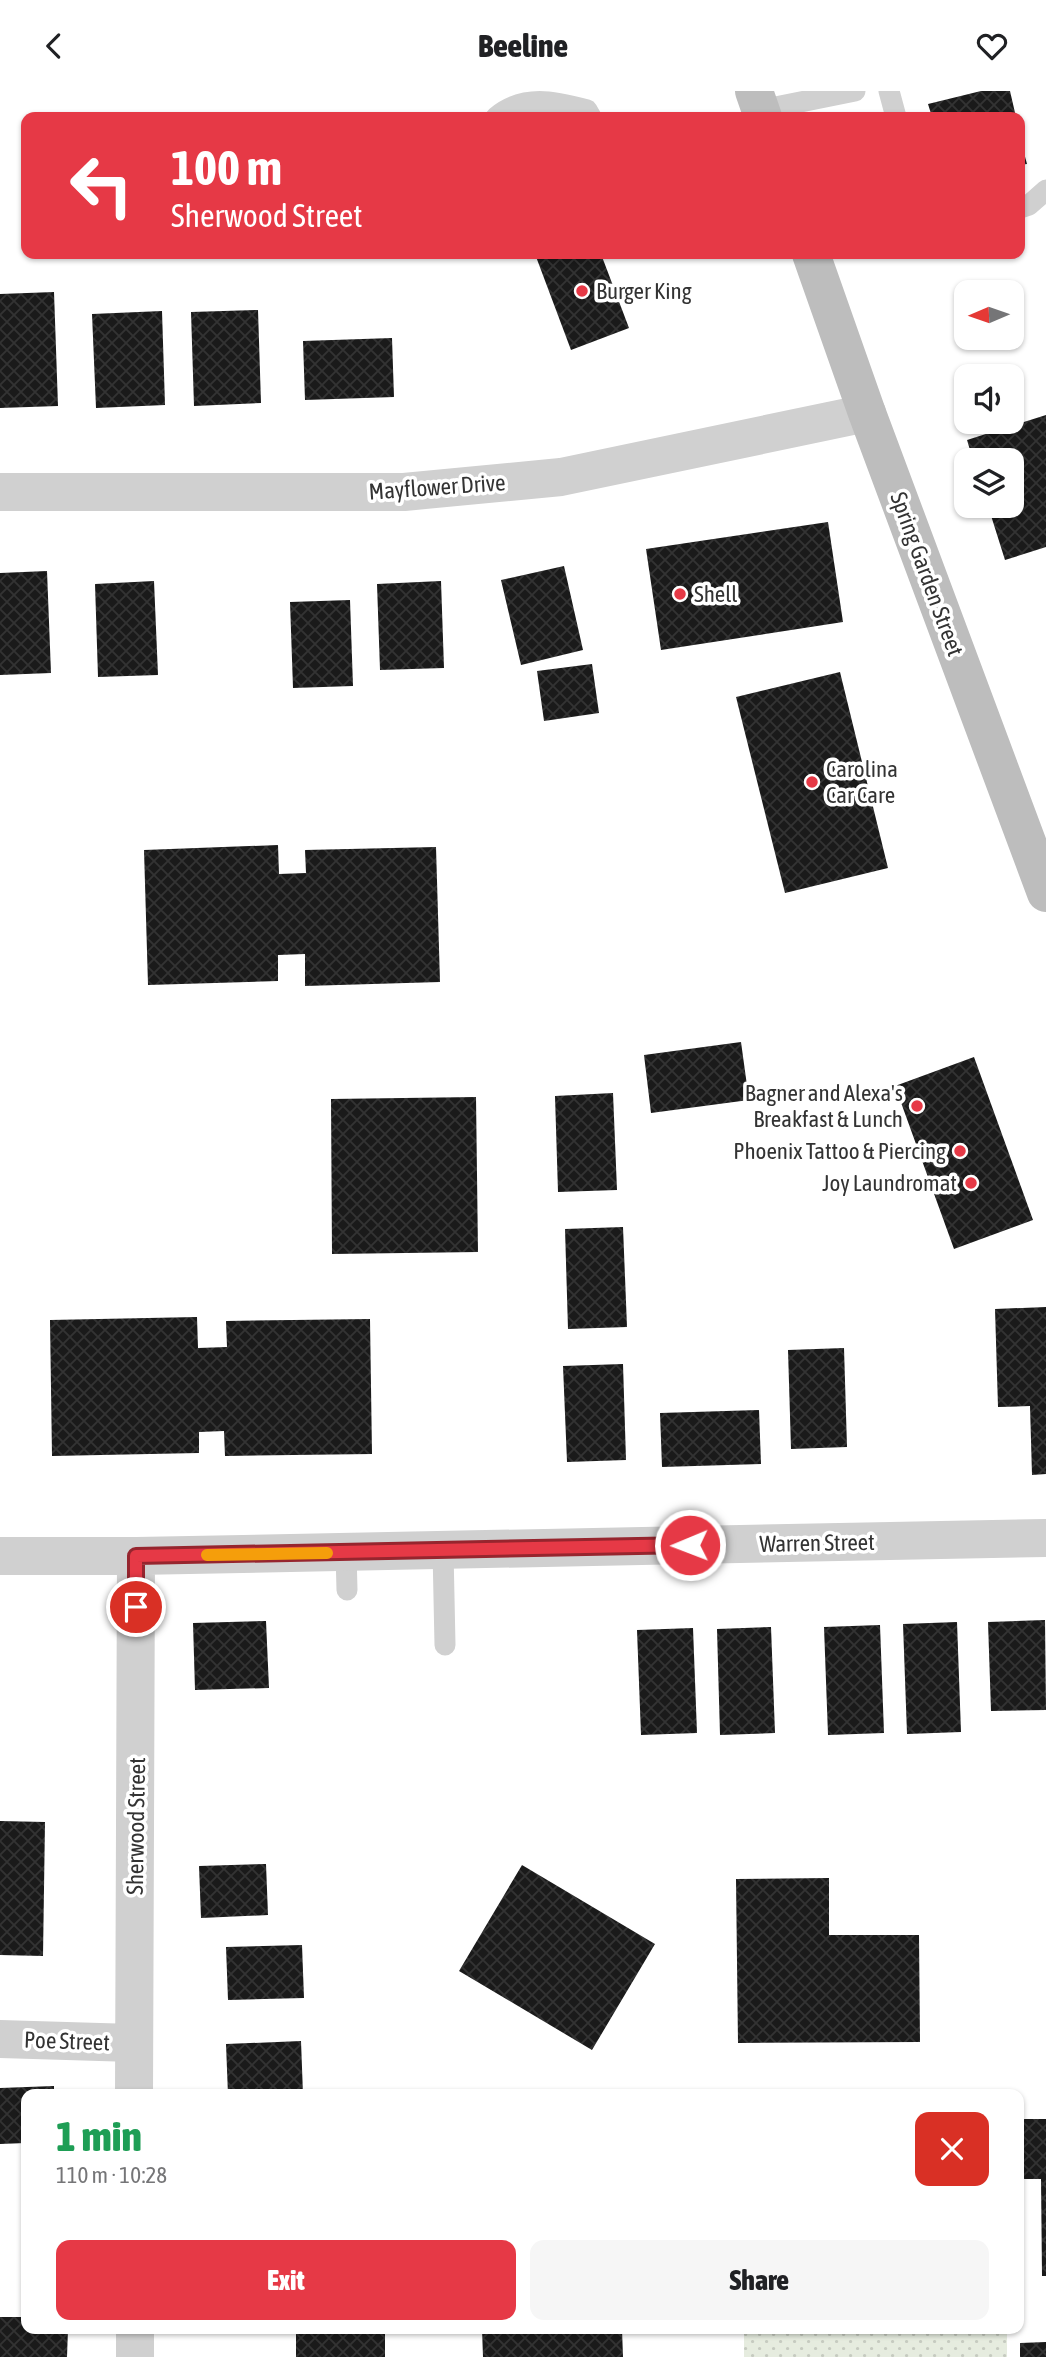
<!DOCTYPE html>
<html lang="en">
<head>
<meta charset="utf-8">
<style>
	:root { --surface:#fff; --page:#f6f6f6; --text:#202124; --muted:#757577; --accent:#e63946 }
	body { margin:0; font-family:"Asap Condensed",sans-serif; background:var(--page); color:var(--text); height:100vh; display:flex; flex-direction:column; font-size:26px; white-space:nowrap }
	* { box-sizing:border-box; margin:0 }
	p { font-size:23px; color:var(--muted) }
	.icon { flex:none; width:38px; height:38px; fill:none; stroke:currentColor; stroke-width:2; stroke-linecap:round; stroke-linejoin:round }
	.map { position:relative; flex:1; overflow:hidden }
	.sheet { position:absolute; left:21px; top:1998px; width:1003px; height:245px; display:flex; flex-direction:column; background:var(--surface); border-radius:14px; box-shadow:0 2px 5px #0004 }
	.sheet>* { flex:none }
	.top-card { position:absolute; left:21px; top:21px; width:1004px; height:147px; border-radius:14px; box-shadow:0 2px 5px #0004; background:#e63946; color:#fff; overflow:hidden }
	.needle { width:46px; rotate:268deg }
	.buttons { position:absolute; left:954px; top:189px; display:grid; gap:14px }
	.buttons a { display:grid; place-items:center; width:70px; height:70px; border-radius:14px; background:var(--surface); box-shadow:0 2px 5px #0004; font-size:35px }
	.pin { position:absolute; display:grid; place-items:center; width:60px; height:60px; color:#fff; margin:-30px; border:4px solid #fff; border-radius:50%; box-shadow:0 2px 7px #0007 }
	.me { position:absolute; width:77px; margin:-38px; rotate:269deg; stroke-linejoin:round; filter:drop-shadow(0 0 5px #0008) }
	.turn { display:flex; align-items:center; gap:24px; height:147px; padding:0 35px; font-size:32px }
	.turn .icon { width:91px; height:91px; stroke-width:2.5 }
	.turn b { display:block; font-size:49px; line-height:60px }
	.round { display:grid; place-items:center; flex:none; width:74px; height:74px; border-radius:14px; background:var(--page) }
	.head { display:flex; align-items:center; justify-content:space-between; height:119px; padding:0 35px }
	h1 { font-size:42px; font-weight:800; line-height:52px; color:#1e9e55 }
	.cta { display:flex; gap:14px; margin-top:auto; padding:14px 35px }
	.cta a { flex:1; height:80px; border-radius:14px; background:var(--accent); color:#fff; font-size:28px; font-weight:800; line-height:80px; text-align:center }
	.cta a+a { background:var(--page); color:var(--text) }
	header { display:flex; justify-content:space-between; align-items:center; height:91px; padding:0 35px; background:var(--surface); font-size:32px; font-weight:800 }
	.map>svg:first-child { display:block }
</style>
</head>
<body>
<header><svg class="icon" aria-label="back" viewBox="0 0 24 24"><path d="M15 5l-7 7 7 7"/></svg>Beeline<svg class="icon" aria-label="heart" viewBox="0 0 24 24"><path d="M12 20l-8-8c-3-5 5-10 8-4 3-6 11-1 8 4z"/></svg></header>
<div class="map">
<svg width="1046" height="2266" viewBox="0 0 1046 2266">
	<defs>
		<pattern id="grass-dots" width="8" height="8" patternUnits="userSpaceOnUse" patternTransform="scale(1.75)"><rect width="8" height="8" fill="#e6ecdf"/><path d="M2 2h.1M6 6h.1" fill="none" stroke="#c6cbc0" stroke-width="1.8" stroke-linecap="round"/></pattern>
		<pattern id="building-cross-hatch" width="8" height="8" patternUnits="userSpaceOnUse" patternTransform="scale(1.75)"><rect width="8" height="8" fill="#1a1a1a"/><path d="M0 0l8 8M0 8l8-8" fill="none" stroke="#333"/></pattern>
	</defs>
	<rect width="100%" height="100%" fill="#fff"/>
	<path fill="url(#grass-dots)" d="M 744,2238 L 1007,2238 L 1007,2266 L 744,2266 Z"/>
	<path fill="url(#building-cross-hatch)" d="M 981,0 L 1010,0 L 1016,26 L 932,26 L 928,13 Z
		M 1020,47 L 1027,73 L 1020,74 Z
		M 535,163 L 601,163 L 629,237 L 571,259 Z
		M 54,201 L 58,315 L 0,317 L 0,203 Z
		M 258,219 L 261,312 L 194,315 L 191,221 Z
		M 162,220 L 165,314 L 96,317 L 92,223 Z
		M 392,247 L 394,306 L 305,309 L 303,250 Z
		M 1046,324 L 1046,456 L 1005,469 L 988,415 L 1012,415 L 1012,369 L 973,369 L 967,349 Z
		M 828,431 L 843,531 L 661,559 L 646,458 Z
		M 564,475 L 583,559 L 521,574 L 501,489 Z
		M 47,480 L 51,582 L 0,584 L 0,482 Z
		M 154,490 L 158,584 L 98,586 L 95,493 Z
		M 441,490 L 444,577 L 380,579 L 377,493 Z
		M 350,509 L 353,595 L 293,597 L 290,511 Z
		M 592,573 L 599,622 L 544,630 L 537,580 Z
		M 840,581 L 888,777 L 785,802 L 736,606 Z
		M 278,754 L 279,783 L 306,782 L 305,759 L 436,756 L 440,891 L 305,895 L 305,863 L 278,864 L 278,890 L 148,894 L 144,759 Z
		M 741,951 L 749,1009 L 651,1022 L 644,964 Z
		M 974,966 L 1033,1129 L 954,1158 L 895,995 Z
		M 613,1002 L 617,1099 L 558,1101 L 555,1005 Z
		M 476,1006 L 478,1161 L 332,1163 L 331,1008 Z
		M 623,1136 L 627,1236 L 568,1238 L 565,1138 Z
		M 1046,1216 L 1046,1383 L 1032,1384 L 1030,1315 L 998,1316 L 995,1218 Z
		M 197,1226 L 198,1257 L 227,1256 L 226,1230 L 370,1228 L 372,1363 L 225,1365 L 224,1340 L 199,1341 L 199,1362 L 52,1365 L 50,1229 Z
		M 844,1257 L 847,1356 L 791,1358 L 788,1259 Z
		M 623,1273 L 626,1369 L 567,1371 L 563,1275 Z
		M 759,1319 L 761,1373 L 662,1376 L 660,1322 Z
		M 1045,1529 L 1046,1619 L 991,1620 L 988,1531 Z
		M 266,1530 L 269,1597 L 195,1599 L 193,1532 Z
		M 957,1531 L 961,1641 L 907,1643 L 903,1533 Z
		M 880,1534 L 884,1642 L 828,1644 L 824,1536 Z
		M 771,1536 L 775,1642 L 720,1644 L 717,1538 Z
		M 693,1537 L 697,1642 L 641,1644 L 637,1539 Z
		M 0,1730 L 45,1731 L 43,1865 L 0,1864 Z
		M 266,1773 L 268,1824 L 201,1827 L 199,1775 Z
		M 522,1774 L 655,1853 L 592,1959 L 459,1880 Z
		M 829,1787 L 829,1844 L 919,1844 L 920,1951 L 738,1952 L 736,1788 Z
		M 302,1854 L 304,1907 L 228,1909 L 226,1856 Z
		M 301,1950 L 303,2003 L 228,2004 L 226,1953 Z
		M 54,1995 L 54,2004 L 26,2004 L 26,2052 L 0,2053 L 0,1997 Z
		M 1018,2028 L 1046,2028 L 1046,2185 L 1042,2185 L 1041,2088 L 1018,2088 Z
		M 0,2226 L 26,2226 L 26,2238 L 68,2238 L 67,2266 L 0,2266 Z
		M 296,2238 L 385,2238 L 385,2266 L 296,2266 Z
		M 482,2238 L 622,2238 L 623,2266 L 483,2266 Z
		M 1046,2251 L 1046,2266 L 1020,2266 L 1020,2252 Z"/>
	<g fill="none" stroke-linecap="round" stroke-linejoin="round">
		<path stroke="#d0d0d0" stroke-width="21" d="M 889,0 L 896,26
			M 761,19 L 855,0
			M 496,26 C 524,3 554,10 587,19 L 591,26
			M 1020,117 L 1029,114 L 1046,99
			M 443,1459 L 445,1554
			M 346,1461 L 347,1499"/>
		<path stroke="#d0d0d0" stroke-width="38" d="M 0,401 L 404,401 L 561,386 L 867,322
			M 0,1465 L 136,1465 L 1046,1447
			M 0,1948 L 133,1952
			M 134,2004 L 136,1465
			M 135,2266 L 135,2238"/>
		<path stroke="#bdbdbd" stroke-width="38" d="M 754,0 L 763,26
			M 811,163 L 867,322 L 1046,802"/>
	</g>
	<g fill="none" stroke-linecap="round" stroke-linejoin="round">
		<defs>
			<path id="route" d="M 136,1516 L 136,1465 L 690,1454"/>
		</defs>
		<use href="#route" stroke="#96252e" stroke-width="18"/>
		<use href="#route" stroke="#e63946" stroke-width="12"/>
		<path stroke="#f59e0b" stroke-width="12" d="M 207,1464 L 327,1462"/>
	</g>
	<g fill="#e63946" stroke="#fff" stroke-width="2.5">
		<circle cx="582" cy="200" r="7"/>
		<circle cx="680" cy="503" r="7"/>
		<circle cx="812" cy="691" r="7"/>
		<circle cx="917" cy="1015" r="7"/>
		<circle cx="960" cy="1060" r="7"/>
		<circle cx="971" cy="1092" r="7"/>
	</g>
	<g text-anchor="middle" stroke-width="7" stroke-linejoin="round" paint-order="stroke">
		<g font-size="23" fill="#333" stroke="#fff" text-anchor="start">
			<text x="596" y="208">Burger King</text>
			<text x="694" y="511">Shell</text>
			<text x="826" y="686">Carolina<tspan x="826" dy="26">Car Care</tspan></text>
			<text x="903" y="1010" text-anchor="end">Bagner and Alexa's<tspan x="903" dy="26">Breakfast &amp; Lunch</tspan></text>
			<text x="946" y="1068" text-anchor="end">Phoenix Tattoo &amp; Piercing</text>
			<text x="957" y="1100" text-anchor="end">Joy Laundromat</text>
		</g>
		<g font-size="23" fill="#333" stroke="#fff">
			<text transform="translate(437 396) rotate(-4)" y="8">Mayflower Drive</text>
			<text transform="translate(927 483) rotate(70)" y="8">Spring Garden Street</text>
			<text transform="translate(817 1452) rotate(-1)" y="8">Warren Street</text>
			<text transform="translate(136 1735) rotate(-89)" y="8">Sherwood Street</text>
			<text transform="translate(67 1950) rotate(2)" y="8">Poe Street</text>
		</g>
	</g>
</svg>
<div class="buttons">
<a><svg class="needle" viewBox="-14 -14 28 28"><path d="M0-13l5 13h-10z" fill="#e53935"/><path d="M0 13l5-13h-10z" fill="#757577"/></svg></a>
<a><svg class="icon" aria-label="sound" viewBox="0 0 24 24"><path d="M4 9h4l5-4v14l-5-4H4zM17 9q2 3 0 6"/></svg></a>
<a><svg class="icon" aria-label="layers" viewBox="0 0 24 24"><path d="M12 4l9 5-9 5-9-5zM3 14l9 5 9-5"/></svg></a>
</div>
<div class="pin" style="left:136px;top:1516px;background:#d93025"><svg class="icon" aria-label="arrive" viewBox="0 0 24 24"><path d="M6 21V4h12l-3 4 3 4H6"/></svg></div>
<svg class="me" style="left:690px;top:1454px" viewBox="-20 -20 40 40"><circle r="17" fill="#e63946" stroke="#fff" stroke-width="3"/><path d="M0-11L8 9 0 5-8 9z" fill="#fff"/></svg>
<div class="top-card">
<div class="turn"><svg class="icon" aria-label="left" viewBox="0 0 24 24"><path d="M17 20v-9H6M10 6l-5 5 5 5"/></svg><div><b>100 m</b>Sherwood Street</div></div>
</div>
<section class="sheet">
<div class="head"><div><h1>1 min</h1><p>110 m · 10:28</p></div><a class="round" style="background:#d93025;color:#fff"><svg class="icon" aria-label="close" viewBox="0 0 24 24"><path d="M6 6l12 12M18 6L6 18"/></svg></a></div>
<div class="cta"><a>Exit</a><a>Share</a></div>
</section>
</div>
</body>
</html>
